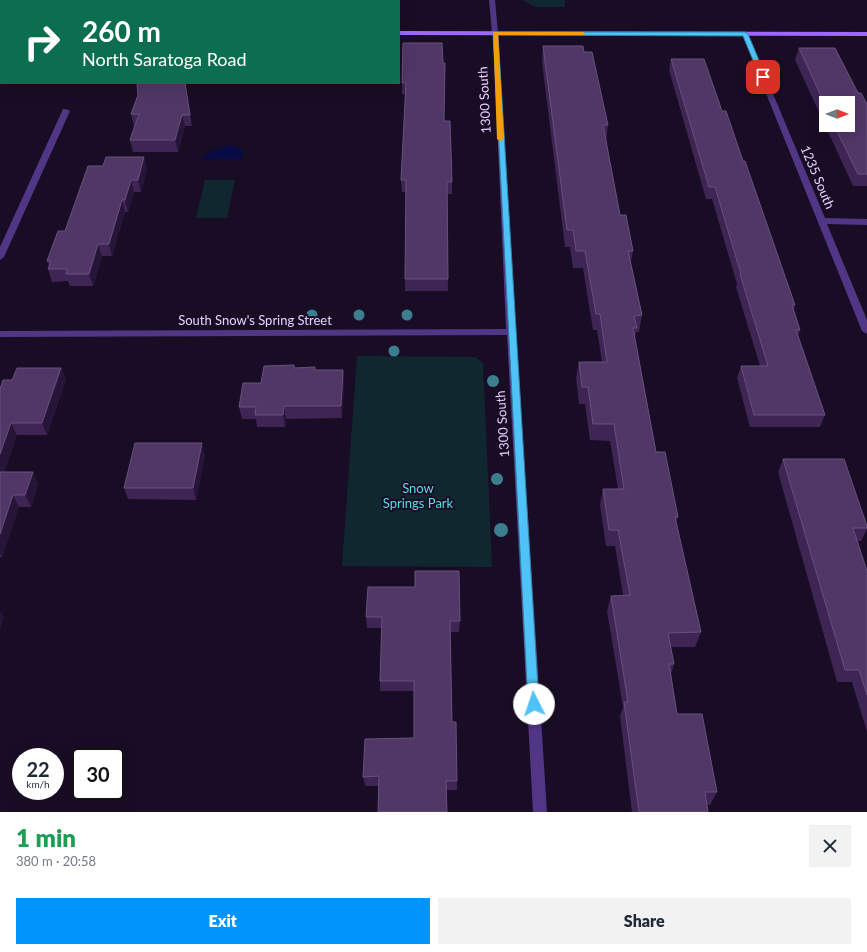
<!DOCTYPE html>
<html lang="en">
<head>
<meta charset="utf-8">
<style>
	:root { --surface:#fff; --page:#f2f2f3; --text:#1f2937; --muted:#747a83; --accent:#0094fc }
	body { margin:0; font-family:Lato,sans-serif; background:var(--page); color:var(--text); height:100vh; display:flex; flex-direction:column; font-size:15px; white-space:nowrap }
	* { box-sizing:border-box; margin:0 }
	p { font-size:13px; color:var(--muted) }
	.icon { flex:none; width:22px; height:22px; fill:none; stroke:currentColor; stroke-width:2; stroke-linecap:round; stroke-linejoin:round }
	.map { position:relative; height:812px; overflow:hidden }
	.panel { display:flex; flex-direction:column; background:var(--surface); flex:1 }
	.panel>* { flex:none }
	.hud { position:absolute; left:0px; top:0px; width:400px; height:84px; box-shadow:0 4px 16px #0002; background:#0b6e4f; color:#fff; overflow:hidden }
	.needle { width:26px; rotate:90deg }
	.tools { position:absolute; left:819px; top:96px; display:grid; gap:8px }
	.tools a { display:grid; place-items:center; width:36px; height:36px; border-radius:0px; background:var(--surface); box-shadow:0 4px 16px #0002; font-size:20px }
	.speed { position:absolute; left:12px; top:748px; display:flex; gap:8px; font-size:20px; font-weight:700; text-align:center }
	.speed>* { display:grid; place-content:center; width:52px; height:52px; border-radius:50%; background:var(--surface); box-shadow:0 4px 16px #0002; line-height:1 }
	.speed small { font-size:10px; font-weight:400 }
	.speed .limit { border:2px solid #111; border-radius:6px; background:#fff; color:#111 }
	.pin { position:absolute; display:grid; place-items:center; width:34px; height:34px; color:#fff; margin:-17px; border-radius:8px; box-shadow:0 2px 6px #0006 }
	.me { position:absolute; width:44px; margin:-22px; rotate:356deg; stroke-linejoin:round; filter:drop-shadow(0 0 3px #0008) }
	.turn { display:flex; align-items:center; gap:14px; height:84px; padding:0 16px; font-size:18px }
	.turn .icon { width:52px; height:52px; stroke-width:2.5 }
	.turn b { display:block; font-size:28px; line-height:34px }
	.round { display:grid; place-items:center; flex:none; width:42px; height:42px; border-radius:0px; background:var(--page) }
	.summary { display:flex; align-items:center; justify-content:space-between; height:68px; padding:0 16px }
	h1 { font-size:24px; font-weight:800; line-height:30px; color:#1e9e55 }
	.cta { display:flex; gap:8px; margin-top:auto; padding:8px 16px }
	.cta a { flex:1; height:46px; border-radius:0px; background:var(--accent); color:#fff; font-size:16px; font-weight:800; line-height:46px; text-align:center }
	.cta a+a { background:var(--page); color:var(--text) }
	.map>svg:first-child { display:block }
</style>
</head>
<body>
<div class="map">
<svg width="867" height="812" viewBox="0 0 867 812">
	<rect width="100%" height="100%" fill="#190d25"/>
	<path fill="#10272f" d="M 523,0 L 565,0 L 565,7 L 535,7 Z
		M 205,180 L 235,180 L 227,218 L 196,218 Z
		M 357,356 L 475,357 L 483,363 L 492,567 L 342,566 Z"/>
	<path fill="#070a44" d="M 232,145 L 243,151 L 241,159 L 200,159 C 209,152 221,146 232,145 Z"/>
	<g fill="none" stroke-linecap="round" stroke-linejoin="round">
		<path fill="#523686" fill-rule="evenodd" d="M 493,32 L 498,33 L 516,332 L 547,812 L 533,812 L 507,335 L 0,337 L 0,331 L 506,329 Z
			M 745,32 L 748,34 L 825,218 L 867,219 L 867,225 L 827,224 L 867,320 L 867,334 L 862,331 L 742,34 Z
			M 63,109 L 66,109 L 70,111 L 4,257 L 0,260 L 0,247 Z"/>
		<path fill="#523686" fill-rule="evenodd" d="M 489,0 L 495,0 L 498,33 L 495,35 L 492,33 Z"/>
		<path fill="#9c68ff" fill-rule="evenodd" d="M 0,30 L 1,30 L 1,34 L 0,34 Z
			M 399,31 L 867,32 L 867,36 L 399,35 Z"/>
	</g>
	<g fill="#3b7f8f">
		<circle cx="312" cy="315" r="5.5"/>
		<circle cx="359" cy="315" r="5.5"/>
		<circle cx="407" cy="315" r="5.5"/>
		<circle cx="394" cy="351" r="5.5"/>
		<circle cx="493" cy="381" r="6"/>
		<circle cx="497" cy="479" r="6"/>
		<circle cx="501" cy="530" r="7"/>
	</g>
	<path fill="#3e2554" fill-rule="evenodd" d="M 403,43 L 444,121 L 452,182 L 452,194 L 447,194 L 448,291 L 405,291 L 406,192 L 402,192 L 401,180 L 405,94 L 402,94 Z
		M 543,46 L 608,125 L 606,141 L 620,215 L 633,251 L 631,262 L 642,315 L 639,332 L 636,332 L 635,337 L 656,452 L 678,517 L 676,522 L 701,632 L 695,647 L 671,647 L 674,664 L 671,674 L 677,714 L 717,792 L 710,805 L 707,805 L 708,812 L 632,812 L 620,716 L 623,707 L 607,611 L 611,596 L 623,595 L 615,546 L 606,546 L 600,505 L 603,489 L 618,489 L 610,441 L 590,440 L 585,404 L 579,404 L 576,378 L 579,362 L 602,362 L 597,330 L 593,330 L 583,268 L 573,268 L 570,247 L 565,247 L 542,62 Z
		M 799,48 L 858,93 L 867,104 L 867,186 L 853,186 L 795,60 ZM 826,103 L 848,125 L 826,125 Z
		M 671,59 L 722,111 L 743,161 L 795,305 L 794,310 L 800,330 L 798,336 L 825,415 L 820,427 L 750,427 L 737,378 L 741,366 L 760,366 L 736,287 L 737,284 L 712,199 L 706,199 L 669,70 Z
		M 137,83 L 185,83 L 192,126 L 185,126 L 178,152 L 133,152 L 130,140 L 134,126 L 131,114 L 138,95 Z
		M 144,157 L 147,169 L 141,192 L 134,192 L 128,212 L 125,212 L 112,256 L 102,256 L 93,286 L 70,286 L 68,281 L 52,282 L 48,269 L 49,266 L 47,261 L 103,166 Z
		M 294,365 L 295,368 L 315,367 L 315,370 L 343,370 L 344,382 L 342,418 L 286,419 L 285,427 L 257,427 L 256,419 L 242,419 L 239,407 L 261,383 Z
		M 61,368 L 66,380 L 47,435 L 17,435 L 4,472 L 38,484 L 31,507 L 19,507 L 2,557 L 0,557 L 0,389 L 12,380 Z
		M 205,455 L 196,500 L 128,499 L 124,488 Z
		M 783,459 L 867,526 L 867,529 L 861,541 L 857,541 L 867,571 L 867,732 L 852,682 L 837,682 L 778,472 Z
		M 368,587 L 460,621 L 459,632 L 450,632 L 452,722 L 457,781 L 457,790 L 446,790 L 379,786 L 365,786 L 363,777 L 414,738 L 414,691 L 380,691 L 380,681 L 382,628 L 367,628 L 366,617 Z"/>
	<path fill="#271439" d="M 0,71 L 1,71 L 1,83 L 4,83 L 0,85 Z
		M 182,115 L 185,126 L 178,152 L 175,140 Z
		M 144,157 L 147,169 L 141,192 L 138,180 Z
		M 131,180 L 134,192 L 128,212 L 125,200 Z
		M 122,200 L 125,212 L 112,256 L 109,244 Z
		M 98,244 L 102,256 L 93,286 L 89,274 Z
		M 61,368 L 66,380 L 47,435 L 42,423 Z
		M 343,370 L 344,382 L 342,418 L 341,406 Z
		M 284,406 L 286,419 L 285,427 L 283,415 Z
		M 11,423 L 17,435 L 0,483 L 0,454 Z
		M 202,443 L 205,455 L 196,500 L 193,488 Z
		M 33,472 L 38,484 L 31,507 L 25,495 Z
		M 13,495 L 19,507 L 2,557 L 0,553 L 0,534 Z
		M 0,610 L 4,617 L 0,631 Z"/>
	<path fill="#503766" stroke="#67507e" d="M 403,43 L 442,43 L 443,63 L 445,63 L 444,121 L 450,121 L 452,182 L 447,182 L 448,279 L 405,279 L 406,180 L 401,180 L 406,83 L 402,83 Z
		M 543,46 L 583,46 L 584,52 L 592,52 L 608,125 L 603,125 L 620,215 L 626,215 L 633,251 L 628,251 L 642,315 L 634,316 L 637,328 L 633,328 L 656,452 L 665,452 L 678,517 L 675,517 L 701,632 L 668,633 L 674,664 L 669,664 L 677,714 L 702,714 L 717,792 L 705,792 L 708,812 L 639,812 L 624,702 L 628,702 L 611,596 L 630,595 L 618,530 L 609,530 L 603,489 L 624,489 L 614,424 L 593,424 L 588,387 L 582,387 L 579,362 L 607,362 L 600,314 L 596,314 L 585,251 L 576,251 L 573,230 L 567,230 Z
		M 1,47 L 1,71 L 0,71 L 0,48 Z
		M 799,48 L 835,48 L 858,93 L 861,93 L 867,104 L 867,174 L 858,174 L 834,125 L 848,125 L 848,103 L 826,103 L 826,107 Z
		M 671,59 L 704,59 L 722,111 L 726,111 L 743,161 L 745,161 L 795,305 L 792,305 L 800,330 L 796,330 L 825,415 L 754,415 L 741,366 L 768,366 L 740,274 L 741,274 L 715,187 L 709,187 Z
		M 137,83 L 185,83 L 190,115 L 182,115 L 175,140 L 130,140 L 139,114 L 131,114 L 138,95 Z
		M 106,157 L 144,157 L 138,180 L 131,180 L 125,200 L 122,200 L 109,244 L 98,244 L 89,274 L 66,274 L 67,269 L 48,269 L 51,261 L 47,261 L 58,231 L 65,231 L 88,166 L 103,166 Z
		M 294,365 L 294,368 L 315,367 L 315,370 L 343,370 L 341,406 L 284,406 L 283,415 L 255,415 L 256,407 L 239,407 L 243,383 L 261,383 L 264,366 Z
		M 17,368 L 61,368 L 42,423 L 11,423 L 0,454 L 0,389 L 3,380 L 12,380 Z
		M 135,443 L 202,443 L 193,488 L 124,488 Z
		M 783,459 L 844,459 L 867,526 L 867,528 L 853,528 L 867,571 L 867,695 L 859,670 L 845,670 Z
		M 0,472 L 33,472 L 25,495 L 13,495 L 0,534 Z
		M 415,571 L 459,571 L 460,621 L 450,621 L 452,722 L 456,722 L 457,781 L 446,781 L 447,812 L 378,812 L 379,776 L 363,777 L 365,739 L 414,738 L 414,681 L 380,681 L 382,617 L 366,617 L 368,587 L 415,587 Z"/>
	<path fill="#4fc3f7" stroke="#337fa1" d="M 493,32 L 745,32 L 748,34 L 766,77 L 763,79 L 760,77 L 743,36 L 498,35 L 539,704 L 538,708 L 534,709 L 529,708 L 528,704 Z"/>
	<path fill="#f59e0b" d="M 493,32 L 583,32 L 586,34 L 583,35 L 498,35 L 504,139 L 500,141 L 497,139 Z"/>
	<g text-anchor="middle" stroke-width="4" stroke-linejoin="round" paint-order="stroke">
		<g font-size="13" fill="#e5d1ff" stroke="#190d25">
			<text transform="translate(484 100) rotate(-93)" y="5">1300 South</text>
			<text transform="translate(818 177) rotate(67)" y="5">1235 South</text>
			<text x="255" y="325">South Snow's Spring Street</text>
			<text transform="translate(502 424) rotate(-94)" y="5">1300 South</text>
		</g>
		<g font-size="13" fill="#57dce5" stroke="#190d25">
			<text x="418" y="493">Snow<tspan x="418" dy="15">Springs Park</tspan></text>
		</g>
	</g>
</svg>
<div class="tools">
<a><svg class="needle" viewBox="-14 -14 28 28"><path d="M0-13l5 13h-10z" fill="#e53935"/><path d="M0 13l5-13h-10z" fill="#747a83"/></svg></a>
</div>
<div class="speed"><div>22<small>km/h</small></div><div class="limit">30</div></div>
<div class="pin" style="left:763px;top:77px;background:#d93025"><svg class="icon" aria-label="arrive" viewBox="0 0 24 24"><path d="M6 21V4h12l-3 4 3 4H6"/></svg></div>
<svg class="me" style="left:534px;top:704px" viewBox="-20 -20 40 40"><circle r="19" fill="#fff"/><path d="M0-13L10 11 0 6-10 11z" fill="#4fc3f7"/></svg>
<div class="hud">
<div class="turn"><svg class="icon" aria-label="right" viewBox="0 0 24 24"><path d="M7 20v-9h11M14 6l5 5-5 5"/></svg><div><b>260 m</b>North Saratoga Road</div></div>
</div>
</div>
<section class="panel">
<div class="summary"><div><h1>1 min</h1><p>380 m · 20:58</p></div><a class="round"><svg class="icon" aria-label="close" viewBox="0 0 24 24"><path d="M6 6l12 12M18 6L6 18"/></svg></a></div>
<div class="cta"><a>Exit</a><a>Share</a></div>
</section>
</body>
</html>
